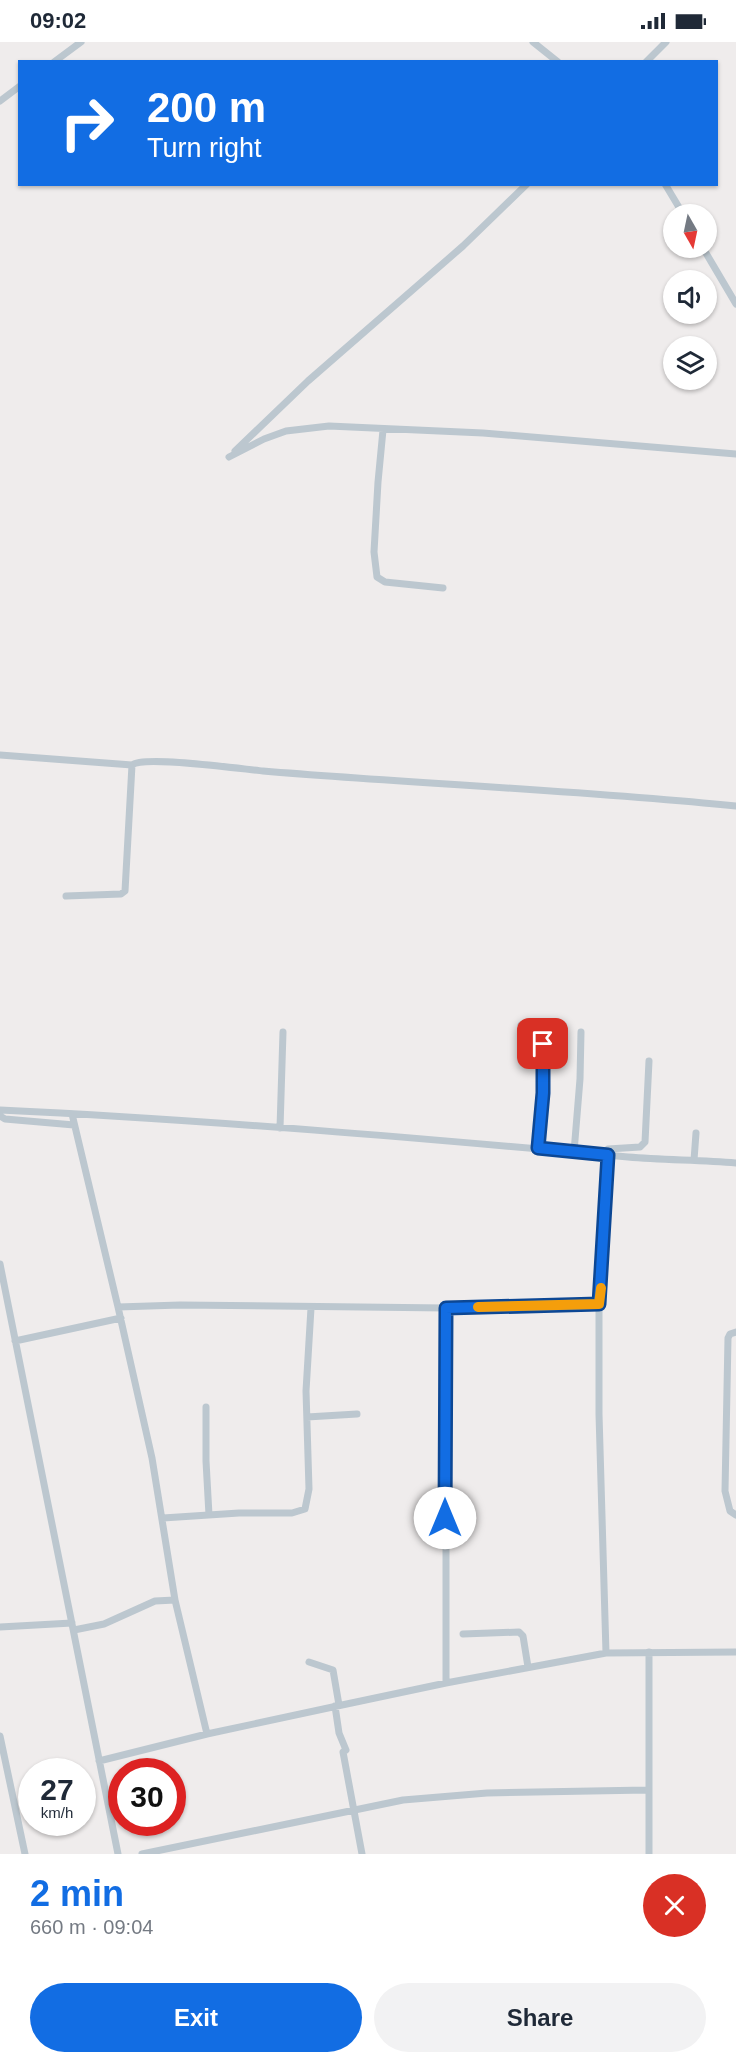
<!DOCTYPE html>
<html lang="en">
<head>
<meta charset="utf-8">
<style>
	:root { --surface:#fff; --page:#f2f2f3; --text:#1f2937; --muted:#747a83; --accent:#126de3 }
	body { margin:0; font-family:Arial,sans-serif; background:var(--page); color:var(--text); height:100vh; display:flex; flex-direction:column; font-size:22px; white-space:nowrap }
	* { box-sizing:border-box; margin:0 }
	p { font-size:20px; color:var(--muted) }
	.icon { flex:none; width:33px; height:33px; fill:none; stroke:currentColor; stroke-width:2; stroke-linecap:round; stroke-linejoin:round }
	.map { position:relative; height:1812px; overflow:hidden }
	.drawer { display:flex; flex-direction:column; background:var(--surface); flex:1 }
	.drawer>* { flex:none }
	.banner { position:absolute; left:18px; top:18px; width:700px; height:126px; border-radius:0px; box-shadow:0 2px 4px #0004; background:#126de3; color:#fff; overflow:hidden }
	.needle { width:39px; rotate:171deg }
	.controls { position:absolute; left:663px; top:162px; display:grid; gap:12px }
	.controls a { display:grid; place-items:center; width:54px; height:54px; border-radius:50%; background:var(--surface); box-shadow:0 2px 4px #0004; font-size:30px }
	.speed { position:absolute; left:18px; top:1716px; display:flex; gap:12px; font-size:30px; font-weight:700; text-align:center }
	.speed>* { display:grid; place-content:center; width:78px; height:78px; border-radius:50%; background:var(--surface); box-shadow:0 2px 4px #0004; line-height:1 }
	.speed small { font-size:15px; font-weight:400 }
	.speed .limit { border:9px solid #d22; background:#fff; color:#111 }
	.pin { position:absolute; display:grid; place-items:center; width:51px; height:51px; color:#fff; margin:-26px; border-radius:12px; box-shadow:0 3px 9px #0006 }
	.me { position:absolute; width:66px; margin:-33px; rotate:0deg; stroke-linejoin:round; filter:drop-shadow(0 0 4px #0008) }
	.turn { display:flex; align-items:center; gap:21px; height:126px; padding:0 30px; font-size:27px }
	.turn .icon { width:78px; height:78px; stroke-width:2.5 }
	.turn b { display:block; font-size:42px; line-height:51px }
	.round { display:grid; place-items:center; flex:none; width:63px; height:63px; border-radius:32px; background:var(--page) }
	.head { display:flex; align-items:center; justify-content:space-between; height:102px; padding:0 30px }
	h1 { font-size:36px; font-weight:700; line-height:45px; color:var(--accent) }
	.primary-button { display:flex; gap:12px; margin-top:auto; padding:12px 30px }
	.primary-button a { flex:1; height:69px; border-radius:36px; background:var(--accent); color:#fff; font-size:24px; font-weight:700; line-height:69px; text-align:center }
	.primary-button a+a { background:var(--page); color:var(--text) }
	.status { display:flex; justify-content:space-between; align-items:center; height:42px; padding:0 30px; background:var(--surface); direction:ltr }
	.status svg { height:16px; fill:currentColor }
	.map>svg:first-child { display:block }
</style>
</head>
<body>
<div class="status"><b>09:02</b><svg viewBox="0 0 49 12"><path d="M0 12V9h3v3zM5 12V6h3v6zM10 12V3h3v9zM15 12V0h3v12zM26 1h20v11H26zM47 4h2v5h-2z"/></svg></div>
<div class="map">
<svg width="736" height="1812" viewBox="0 0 736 1812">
	<rect width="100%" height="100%" fill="#efecec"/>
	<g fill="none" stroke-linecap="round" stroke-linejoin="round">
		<path stroke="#bcc7cf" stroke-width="7" d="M 533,0 L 558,20
			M 54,20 L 81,0
			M 646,20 L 666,0
			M 0,59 L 20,44
			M 665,142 L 683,172
			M 703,206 L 736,262
			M 383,388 L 378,440 L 374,510 L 377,535 L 385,540 L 443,546
			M 235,409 L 308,339 L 463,204 L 527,142
			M 229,415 L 264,397 L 286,389 L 329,384 L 483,391 L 736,412
			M 0,713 L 132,723
			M 66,854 L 121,852 L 125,849 L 132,723 C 143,713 242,727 263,729 C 420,742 578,748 736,764
			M 521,983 L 541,998 L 543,1005 L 543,1051 L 538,1106
			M 0,1068 C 210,1078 419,1096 628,1115 C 664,1118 700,1118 736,1121
			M 72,1072 L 118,1265 L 152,1416 L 175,1558 L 207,1692
			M 0,1074 L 5,1077 L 74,1083
			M 280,1086 L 283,990
			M 574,1110 L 580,1037 L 581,990
			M 603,1112 L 608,1107 L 640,1105 L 645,1100 L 649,1019
			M 694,1118 L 696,1091
			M 0,1222 L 118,1812
			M 118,1265 L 180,1263 L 446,1266 L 599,1262
			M 446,1266 L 446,1641
			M 736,1290 L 730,1292 L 728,1296 L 725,1449 L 730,1469 L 736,1473
			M 15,1299 L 121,1276
			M 206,1365 L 206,1419 L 209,1473
			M 307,1375 L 357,1372
			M 163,1476 L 239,1471 L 292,1471 L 305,1467 L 309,1447 L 306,1349 L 311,1266
			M 0,1585 L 72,1581
			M 74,1588 L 104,1582 L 155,1559 L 175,1558
			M 463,1592 L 519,1590 L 523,1594 L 528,1625
			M 606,1611 L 599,1372 L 599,1262 L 608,1113
			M 309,1620 L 333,1628 L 339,1663
			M 335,1664 L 339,1691 L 346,1708 L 343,1710 L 362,1812
			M 0,1694 L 25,1812
			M 99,1719 L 207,1692 L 342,1663 L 446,1641 L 606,1611 L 736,1610
			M 142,1812 L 403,1758 L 487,1751 L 647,1748
			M 649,1812 L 649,1610"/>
	</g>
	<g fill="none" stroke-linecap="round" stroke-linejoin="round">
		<defs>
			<path id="route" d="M 445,1476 L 446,1266 L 599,1262 L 608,1113 L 538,1106 L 543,1051 L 543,1002"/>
		</defs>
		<use href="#route" stroke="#0c4794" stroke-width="15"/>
		<use href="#route" stroke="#126de3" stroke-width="10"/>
		<path stroke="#f59e0b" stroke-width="10" d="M 478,1265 L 599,1262 L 601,1246"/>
	</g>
</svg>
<div class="controls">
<a><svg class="needle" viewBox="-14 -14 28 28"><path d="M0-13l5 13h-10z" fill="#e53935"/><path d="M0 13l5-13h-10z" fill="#747a83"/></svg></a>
<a><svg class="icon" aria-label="sound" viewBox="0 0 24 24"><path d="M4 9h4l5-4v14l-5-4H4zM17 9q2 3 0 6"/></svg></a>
<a><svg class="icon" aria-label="layers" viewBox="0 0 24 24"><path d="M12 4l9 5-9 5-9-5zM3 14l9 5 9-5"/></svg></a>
</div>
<div class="speed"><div>27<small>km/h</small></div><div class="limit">30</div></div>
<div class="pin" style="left:543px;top:1002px;background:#d93025"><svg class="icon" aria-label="arrive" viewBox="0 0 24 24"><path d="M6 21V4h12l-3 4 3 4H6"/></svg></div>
<svg class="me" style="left:445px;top:1476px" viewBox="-20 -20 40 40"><circle r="19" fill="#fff"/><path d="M0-13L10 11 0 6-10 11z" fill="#126de3"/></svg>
<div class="banner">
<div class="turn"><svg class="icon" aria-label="right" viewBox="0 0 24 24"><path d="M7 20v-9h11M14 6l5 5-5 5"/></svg><div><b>200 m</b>Turn right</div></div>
</div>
</div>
<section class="drawer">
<div class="head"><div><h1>2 min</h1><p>660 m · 09:04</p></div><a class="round" style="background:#d93025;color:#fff"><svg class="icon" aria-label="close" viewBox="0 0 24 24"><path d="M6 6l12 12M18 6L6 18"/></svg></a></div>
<div class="primary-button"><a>Exit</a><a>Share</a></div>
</section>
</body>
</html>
